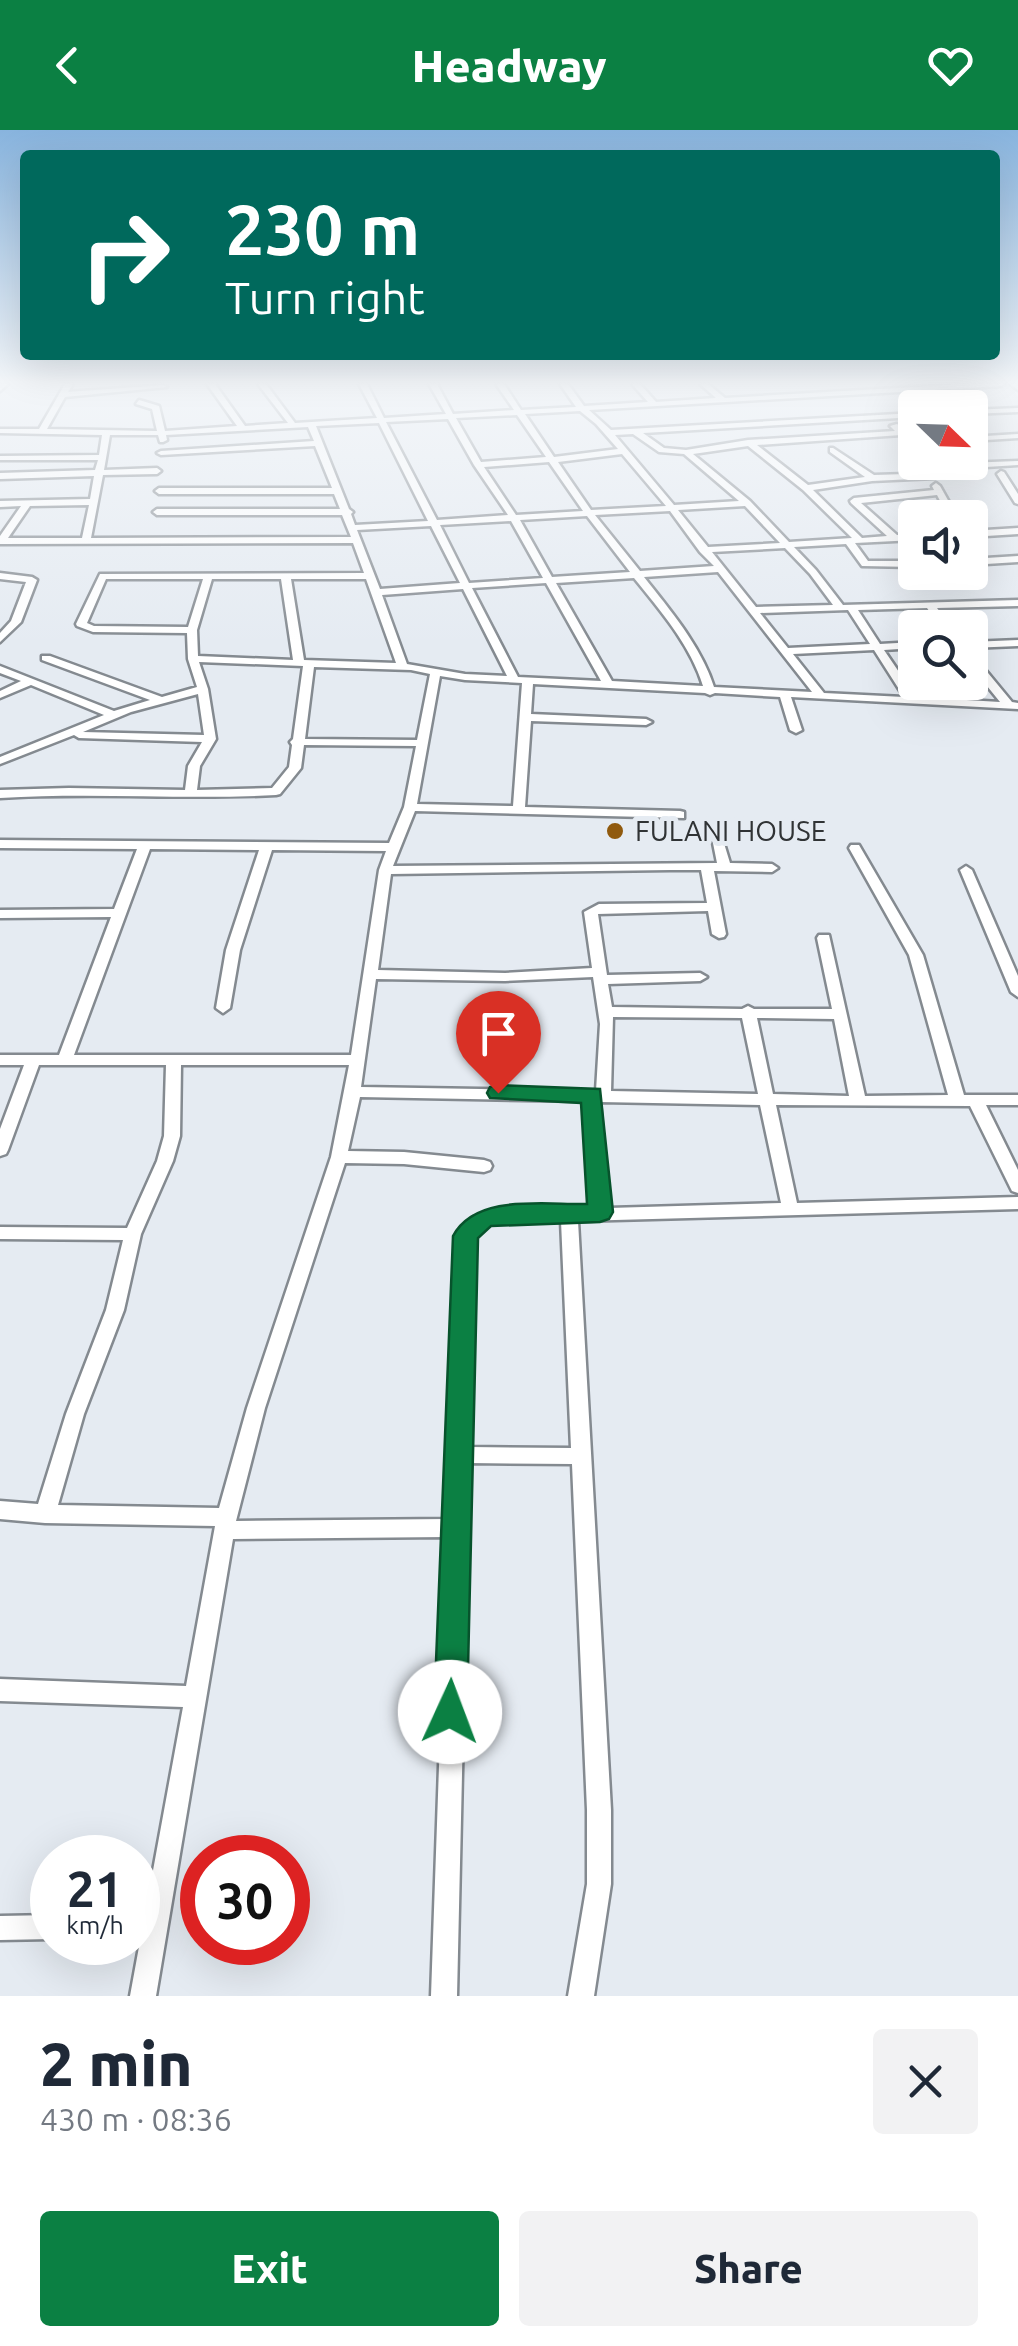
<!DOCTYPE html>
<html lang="en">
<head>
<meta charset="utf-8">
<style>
	:root { --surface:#fff; --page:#f2f2f3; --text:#1f2937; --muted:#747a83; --accent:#0b8043 }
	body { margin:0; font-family:Ubuntu,sans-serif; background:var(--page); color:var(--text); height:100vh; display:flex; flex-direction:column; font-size:38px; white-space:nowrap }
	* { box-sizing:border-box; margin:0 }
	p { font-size:32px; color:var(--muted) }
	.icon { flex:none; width:55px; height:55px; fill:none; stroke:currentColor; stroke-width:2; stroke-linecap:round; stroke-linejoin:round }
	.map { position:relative; height:1866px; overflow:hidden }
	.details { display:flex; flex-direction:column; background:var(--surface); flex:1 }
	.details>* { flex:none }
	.top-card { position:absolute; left:20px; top:20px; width:980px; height:210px; border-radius:10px; box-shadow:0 10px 40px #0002; background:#00695c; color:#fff; overflow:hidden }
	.needle { width:65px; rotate:113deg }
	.fabs { position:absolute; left:898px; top:260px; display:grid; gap:20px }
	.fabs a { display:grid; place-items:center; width:90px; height:90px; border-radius:10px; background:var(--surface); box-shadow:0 10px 40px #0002; font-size:50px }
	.speed { position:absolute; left:30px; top:1705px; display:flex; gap:20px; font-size:50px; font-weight:700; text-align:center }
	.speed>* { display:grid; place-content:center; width:130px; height:130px; border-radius:50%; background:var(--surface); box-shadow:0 10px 40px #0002; line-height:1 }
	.speed small { font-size:25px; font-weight:400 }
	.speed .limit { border:15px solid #d22; background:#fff; color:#111 }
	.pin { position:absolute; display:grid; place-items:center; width:85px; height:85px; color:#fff; margin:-102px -42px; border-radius:50% 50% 50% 0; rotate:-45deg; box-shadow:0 0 10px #0007 }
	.pin .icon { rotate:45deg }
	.me { position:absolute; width:110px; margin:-55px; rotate:2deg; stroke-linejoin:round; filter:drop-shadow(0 0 8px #0008) }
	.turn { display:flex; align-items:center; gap:35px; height:210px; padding:0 40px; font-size:45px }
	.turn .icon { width:130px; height:130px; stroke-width:2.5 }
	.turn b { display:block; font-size:70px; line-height:85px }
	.round { display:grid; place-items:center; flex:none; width:105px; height:105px; border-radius:10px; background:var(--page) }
	.headline { display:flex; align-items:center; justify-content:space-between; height:170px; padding:0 40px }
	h1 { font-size:60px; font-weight:800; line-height:75px }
	.primary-button { display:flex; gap:20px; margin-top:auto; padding:20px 40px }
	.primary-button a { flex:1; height:115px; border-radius:10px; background:var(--accent); color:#fff; font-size:40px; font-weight:800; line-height:115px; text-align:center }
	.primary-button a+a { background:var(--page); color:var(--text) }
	header { display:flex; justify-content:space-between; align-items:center; height:130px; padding:0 40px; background:var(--accent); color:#fff; font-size:45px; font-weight:800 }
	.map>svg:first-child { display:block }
</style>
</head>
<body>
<header><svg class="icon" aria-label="back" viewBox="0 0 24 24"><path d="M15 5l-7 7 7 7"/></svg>Headway<svg class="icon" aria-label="heart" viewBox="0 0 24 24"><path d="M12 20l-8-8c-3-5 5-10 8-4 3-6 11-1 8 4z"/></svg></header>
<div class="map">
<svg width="1018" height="1866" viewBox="0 0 1018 1866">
	<rect width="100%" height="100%" fill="#e5ebf2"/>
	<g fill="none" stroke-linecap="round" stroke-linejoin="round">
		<defs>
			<path id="minor" d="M 0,254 L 8,254 L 0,261 Z
				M 65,254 L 73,254 L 68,262 L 163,255 L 167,257 L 65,267 L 47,299 L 157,301 L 152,279 L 136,274 L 139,270 L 159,276 L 165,301 L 237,296 L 207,254 L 215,254 L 245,296 L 288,293 L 258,254 L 266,254 L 295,293 L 377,288 L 359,254 L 367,254 L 384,288 L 446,284 L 429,254 L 437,254 L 453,284 L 514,280 L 496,254 L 504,254 L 521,280 L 576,277 L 560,254 L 568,254 L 584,276 L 648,272 L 632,254 L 640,254 L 656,272 L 716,268 L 700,254 L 708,254 L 725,268 L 967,254 L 1005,254 L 1001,256 L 589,280 L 611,300 L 915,283 L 915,287 L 643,303 L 664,318 L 686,320 L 748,310 L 895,301 L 890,296 L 897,294 L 915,308 L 915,314 L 901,305 L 757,315 L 808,355 L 865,347 L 830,322 L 830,318 L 833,318 L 874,345 L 938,343 L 939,345 L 935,348 L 872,351 L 813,360 L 862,408 L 887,406 L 851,373 L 850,371 L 854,368 L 934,360 L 932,356 L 936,353 L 940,356 L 958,388 L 949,388 L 937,365 L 861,373 L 897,405 L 915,404 L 915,410 L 855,413 L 868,431 L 915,431 L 915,437 L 862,436 L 846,414 L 794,417 L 816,440 L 843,475 L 1018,470 L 1018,476 L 937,478 L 952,498 L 941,498 L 927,478 L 858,480 L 880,514 L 915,512 L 915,518 L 884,520 L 916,567 L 1000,572 L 970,535 L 970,525 L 974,526 L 1012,572 L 1018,573 L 1018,579 L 791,567 L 802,600 L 796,603 L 790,600 L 780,567 L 715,563 L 710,565 L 705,563 L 533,554 L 531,584 L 646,589 L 652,592 L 646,595 L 531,591 L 525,677 L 680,681 L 684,682 L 684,688 L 415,681 L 393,736 L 717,733 L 713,713 L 719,709 L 723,710 L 730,733 L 772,734 L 778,738 L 772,742 L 714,741 L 726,804 L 724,807 L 719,808 L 712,804 L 708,781 L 598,784 L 607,845 L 700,843 L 707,847 L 700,851 L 608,854 L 612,877 L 742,879 L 748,876 L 754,879 L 832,879 L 817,808 L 819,805 L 829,805 L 865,966 L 948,965 L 909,825 L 849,718 L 851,715 L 859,715 L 923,825 L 964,965 L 1018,965 L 1018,975 L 986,975 L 1018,1040 L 1018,1063 L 1012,1061 L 1010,1057 L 970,976 L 776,975 L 797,1073 L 1018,1067 L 1018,1079 L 578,1091 L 611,1680 L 611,1754 L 594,1866 L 568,1866 L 587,1754 L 587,1680 L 572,1334 L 469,1333 L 457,1866 L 431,1866 L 447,1407 L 233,1409 L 156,1866 L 130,1866 L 183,1577 L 0,1571 L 0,1549 L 186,1556 L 215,1396 L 45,1393 L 0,1389 L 0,1371 L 38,1374 L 66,1284 L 106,1180 L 123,1110 L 0,1109 L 0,1097 L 127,1098 L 157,1031 L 164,1006 L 166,935 L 39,935 L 8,1020 L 6,1024 L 0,1026 L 0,999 L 24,935 L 0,935 L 0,925 L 59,925 L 111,787 L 0,788 L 0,780 L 114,779 L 137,719 L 0,718 L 0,710 L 389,713 L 404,677 L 416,616 L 304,615 L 301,638 L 280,664 L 276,665 C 184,670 92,662 0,668 L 0,660 L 69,658 L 185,660 L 188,636 L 202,612 L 79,608 L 74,605 L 0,634 L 0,627 L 104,585 L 31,555 L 0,568 L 0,561 L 21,551 L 0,543 L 0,536 L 114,581 L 150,570 L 42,530 L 42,526 L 50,526 L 162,567 L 197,557 L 188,529 L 187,503 L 93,502 L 77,496 L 76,494 L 100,444 L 364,443 L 353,413 L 0,414 L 0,406 L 21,376 L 0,377 L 0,371 L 90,369 L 94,346 L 0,349 L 0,343 L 95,340 L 98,330 L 0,330 L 0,326 L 99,325 L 102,305 L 0,303 L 0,299 L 39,299 ZM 580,281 L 596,294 L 618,319 L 554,327 L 525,284 ZM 517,285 L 546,327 L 481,332 L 456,288 ZM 448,289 L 474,335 L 508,385 L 437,390 L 386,292 ZM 379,293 L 428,391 L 355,395 L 351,384 L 353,382 L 349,379 L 316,296 ZM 308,297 L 314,311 L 161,321 L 157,323 L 161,325 L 315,316 L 332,358 L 159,358 L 155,361 L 159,364 L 334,364 L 340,379 L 157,379 L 153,382 L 157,385 L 342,385 L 351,407 L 91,408 L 103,345 L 157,344 L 161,341 L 157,338 L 104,340 L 110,305 L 158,305 L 160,312 L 163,312 L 167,310 L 166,305 ZM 633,304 L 659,322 L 684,324 L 739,371 L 674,375 L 615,305 ZM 748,316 L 803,360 L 852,408 L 789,412 L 750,371 L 693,324 ZM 622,324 L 666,376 L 591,380 L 558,332 ZM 549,332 L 583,381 L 516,385 L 484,337 ZM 89,375 L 82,408 L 8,408 L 30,376 ZM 745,376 L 780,413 L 708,417 L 678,380 ZM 670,381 L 700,422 L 714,436 L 640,441 L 595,385 ZM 587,386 L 630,442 L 552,447 L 520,390 ZM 511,391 L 543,448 L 469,453 L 440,395 ZM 431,396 L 460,453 L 380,459 L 357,400 ZM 785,418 L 810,444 L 833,475 L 756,477 L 712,422 ZM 718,442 L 812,562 L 714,557 C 701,516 670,480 644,447 ZM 634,448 C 660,480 691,516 703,556 L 612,551 L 556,453 ZM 106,449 L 203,449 L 188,497 L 94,496 L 87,493 ZM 212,449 L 281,449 L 293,530 L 198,526 L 197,500 ZM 291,449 L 366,449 L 396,533 L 304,530 ZM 546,453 L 601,551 L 518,547 L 472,458 ZM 463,459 L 507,546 L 465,544 L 407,534 L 382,465 ZM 848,480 L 870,514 L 788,518 L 760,483 ZM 874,520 L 904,567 L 824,563 L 793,524 ZM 199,532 L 303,536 L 293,609 L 290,612 L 292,615 L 289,637 L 272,658 L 197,660 L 200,636 L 216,609 L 208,559 ZM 314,537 L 411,540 L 430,544 L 417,610 L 305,609 ZM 440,546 L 465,550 L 522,553 L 513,676 L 417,674 ZM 198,564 L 204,605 L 83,602 L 131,582 ZM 150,719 L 259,720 L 226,820 L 216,878 L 223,883 L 230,878 L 240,820 L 272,720 L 386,721 L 379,740 L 351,925 L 74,925 ZM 670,740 L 701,740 L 707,773 L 599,774 L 584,782 L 592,838 L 505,843 L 378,840 L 391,744 ZM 593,847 L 600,894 L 596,961 L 361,957 L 376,849 L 505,851 ZM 613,887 L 742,888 L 758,964 L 611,961 ZM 757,888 L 834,889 L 849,966 L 773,964 ZM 181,935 L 349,935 L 331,1027 L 247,1278 L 219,1378 L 58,1375 L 84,1284 L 124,1180 L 141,1104 L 173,1031 L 180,1006 ZM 360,967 L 585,971 L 592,1078 L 491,1081 L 473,1087 L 458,1105 L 448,1389 L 236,1391 L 265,1278 L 345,1033 L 404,1034 L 484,1042 L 490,1040 L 492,1036 L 490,1032 L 484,1030 L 404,1022 L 348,1021 ZM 600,972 L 760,975 L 781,1073 L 609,1078 ZM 561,1091 L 571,1318 L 470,1317 L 474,1107 L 485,1095 L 492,1093 Z
				M 1011,254 L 1018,254 L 1018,260 Z
				M 1018,278 L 1018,282 L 970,284 L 970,280 Z
				M 1018,304 L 1018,308 L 970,311 L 970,307 Z
				M 1018,331 L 1018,335 L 938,340 L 934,337 L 938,334 Z
				M 1001,341 L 1004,342 L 1018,364 L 1018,374 L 1015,373 L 997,344 Z
				M 1018,398 L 1018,404 L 970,407 L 970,401 Z
				M 1018,426 L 1018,432 L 970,435 L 970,429 Z
				M 0,443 L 32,447 L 37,450 L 21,492 L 0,512 L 0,503 L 11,491 L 26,452 L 0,449 Z
				M 1018,510 L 1018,516 L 970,518 L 970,512 Z
				M 966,736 L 972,740 L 1018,846 L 1018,867 L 1011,862 L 960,740 Z
				M 52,1785 L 52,1809 L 0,1810 L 0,1786 Z"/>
		</defs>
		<use href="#minor" stroke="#848a90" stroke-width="5"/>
		<use href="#minor" fill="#fff" fill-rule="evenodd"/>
	</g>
	<linearGradient id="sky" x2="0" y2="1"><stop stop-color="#88b4de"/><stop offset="0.49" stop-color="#f3f6f9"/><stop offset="1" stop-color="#f3f6f9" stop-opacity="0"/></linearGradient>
	<rect width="1018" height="515" fill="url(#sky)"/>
	<path fill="#0b8043" stroke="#07532c" stroke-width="2.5" d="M 498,955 L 600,959 L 613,1082 L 609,1089 L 600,1092 L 491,1096 L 478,1108 L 467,1582 L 462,1594 L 450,1598 L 439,1594 L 434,1582 L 453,1106 C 476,1063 545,1075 587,1074 L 581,973 L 490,968 L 487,963 L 490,957 Z"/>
	<circle fill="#905a0e" stroke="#e5ebf2" stroke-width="4" cx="615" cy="701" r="10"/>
	<g text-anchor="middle" stroke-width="10" stroke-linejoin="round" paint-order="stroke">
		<g font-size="28" fill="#303335" stroke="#e5ebf2" text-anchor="start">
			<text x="635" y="711">FULANI HOUSE</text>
		</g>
	</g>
</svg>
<div class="fabs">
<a><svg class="needle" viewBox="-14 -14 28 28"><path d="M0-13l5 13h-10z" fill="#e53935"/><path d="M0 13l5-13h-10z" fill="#747a83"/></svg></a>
<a><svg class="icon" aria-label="sound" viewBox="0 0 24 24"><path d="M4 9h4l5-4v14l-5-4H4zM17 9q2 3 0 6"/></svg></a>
<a><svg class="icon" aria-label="search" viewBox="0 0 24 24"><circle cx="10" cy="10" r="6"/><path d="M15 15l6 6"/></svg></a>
</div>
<div class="speed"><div>21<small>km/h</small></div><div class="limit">30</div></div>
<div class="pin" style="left:498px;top:963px;background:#d93025"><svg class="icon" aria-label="arrive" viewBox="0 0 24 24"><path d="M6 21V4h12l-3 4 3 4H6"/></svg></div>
<svg class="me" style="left:450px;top:1582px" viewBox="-20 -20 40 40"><circle r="19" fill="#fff"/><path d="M0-13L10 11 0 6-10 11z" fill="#0b8043"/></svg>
<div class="top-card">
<div class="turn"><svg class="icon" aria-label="right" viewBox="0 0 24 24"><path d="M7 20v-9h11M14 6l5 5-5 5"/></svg><div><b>230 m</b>Turn right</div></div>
</div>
</div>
<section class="details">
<div class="headline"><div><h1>2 min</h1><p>430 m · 08:36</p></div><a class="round"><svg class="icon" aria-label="close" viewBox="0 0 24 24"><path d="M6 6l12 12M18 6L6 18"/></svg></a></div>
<div class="primary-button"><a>Exit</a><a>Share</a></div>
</section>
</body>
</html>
